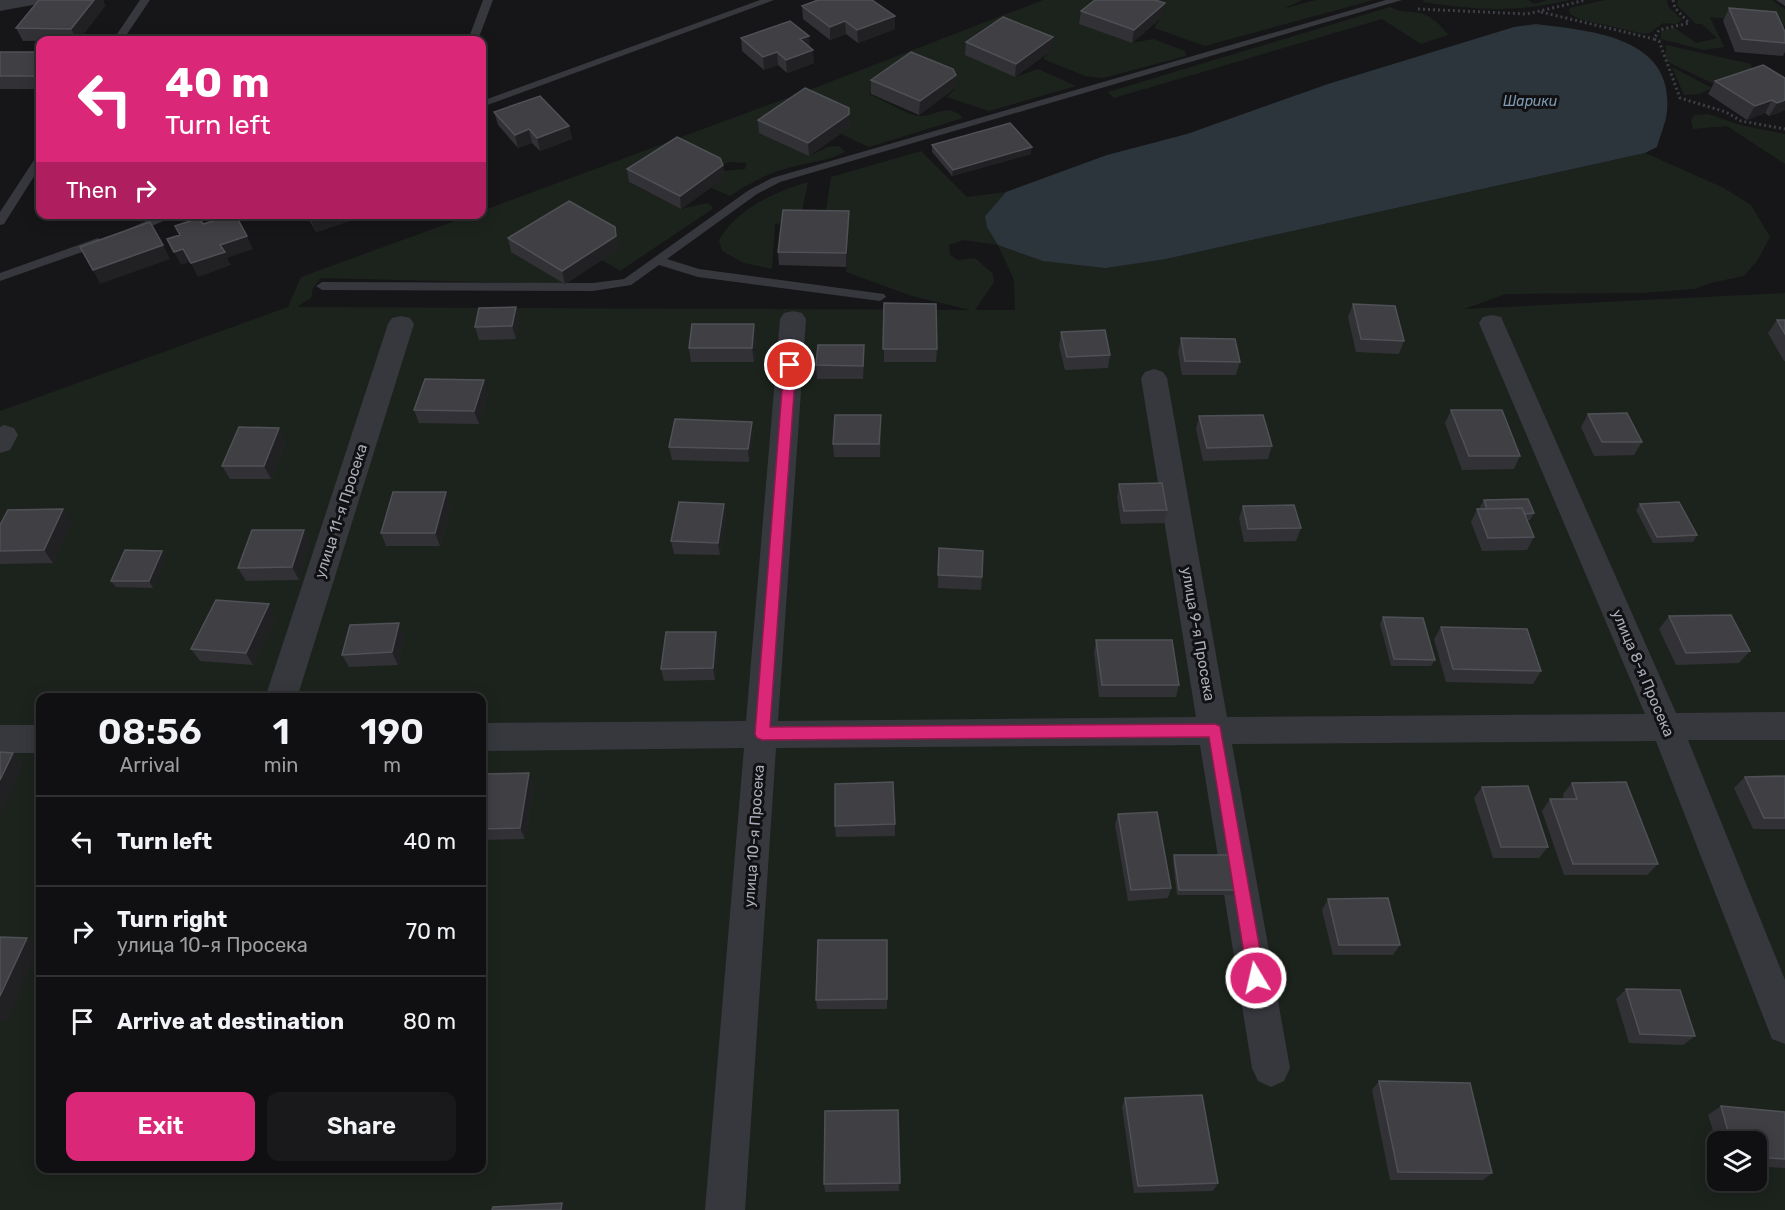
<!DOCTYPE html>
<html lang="en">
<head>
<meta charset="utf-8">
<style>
	:root { --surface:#101012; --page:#19191b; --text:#f1f3f6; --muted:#9c9d9f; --line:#303032; --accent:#db2777 }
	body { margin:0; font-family:Rubik,sans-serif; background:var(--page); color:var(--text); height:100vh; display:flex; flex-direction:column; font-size:22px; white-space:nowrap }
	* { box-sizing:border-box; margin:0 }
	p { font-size:20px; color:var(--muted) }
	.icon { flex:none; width:33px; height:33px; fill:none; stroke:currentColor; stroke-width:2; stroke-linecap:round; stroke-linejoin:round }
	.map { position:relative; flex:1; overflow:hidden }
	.details { position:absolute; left:36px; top:693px; width:450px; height:480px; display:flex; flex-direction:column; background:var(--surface); border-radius:12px; box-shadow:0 3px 15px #0003,0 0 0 2px var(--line) }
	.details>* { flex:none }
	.banner { position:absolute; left:36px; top:36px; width:450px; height:183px; border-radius:12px; box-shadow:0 3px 15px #0003,0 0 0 2px var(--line); background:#db2777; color:#fff; overflow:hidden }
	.tools { position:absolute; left:1707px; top:1131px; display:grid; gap:12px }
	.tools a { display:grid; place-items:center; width:60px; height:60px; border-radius:12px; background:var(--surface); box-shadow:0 3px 15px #0003,0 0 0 2px var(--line); font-size:30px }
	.pin { position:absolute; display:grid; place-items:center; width:51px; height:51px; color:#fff; margin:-26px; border:3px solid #fff; border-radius:50%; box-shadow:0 2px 6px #0007 }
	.me { position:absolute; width:66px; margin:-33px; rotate:351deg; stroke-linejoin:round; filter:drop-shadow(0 0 4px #0008) }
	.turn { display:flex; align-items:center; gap:21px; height:126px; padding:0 30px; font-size:27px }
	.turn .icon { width:78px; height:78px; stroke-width:2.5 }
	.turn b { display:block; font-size:42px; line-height:51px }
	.then { display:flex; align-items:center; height:57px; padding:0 30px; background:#0003; gap:12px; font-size:22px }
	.eta { display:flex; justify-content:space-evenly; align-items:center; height:102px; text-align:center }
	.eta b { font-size:36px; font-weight:600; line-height:42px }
	.button { display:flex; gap:12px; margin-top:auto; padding:12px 30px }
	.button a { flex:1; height:69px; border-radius:12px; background:var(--accent); color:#fff; font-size:24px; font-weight:600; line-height:69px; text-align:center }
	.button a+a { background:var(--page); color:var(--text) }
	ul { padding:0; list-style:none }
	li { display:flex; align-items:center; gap:18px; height:90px; padding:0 30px; border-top:2px solid var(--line) }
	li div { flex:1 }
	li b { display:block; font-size:22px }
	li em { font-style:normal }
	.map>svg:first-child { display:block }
</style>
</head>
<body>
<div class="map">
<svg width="1785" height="1210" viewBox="0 0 1785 1210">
	<rect width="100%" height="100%" fill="#161618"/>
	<path fill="#1c231d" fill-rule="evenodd" d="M 1043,0 L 1109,0 L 1080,24 L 1132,43 L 1153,39 L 1185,51 L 1186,56 L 1103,78 L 1085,76 L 1043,59 L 1051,50 L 966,55 L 1015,77 L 1038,69 L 1076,86 L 989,111 L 947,97 L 955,89 L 907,63 L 869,94 C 879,98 909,115 918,116 C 935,118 946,101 963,118 L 869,147 L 841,134 L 849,127 L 809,156 L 828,147 L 839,146 L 845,152 C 826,162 805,162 785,169 C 766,174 747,185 730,196 L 711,188 L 724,178 L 722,171 L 745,169 L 747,163 L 732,162 L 630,183 L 681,209 L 707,203 L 713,207 L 711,210 L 620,271 L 602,260 L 618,249 L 565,284 L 321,278 L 313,288 L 311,298 L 297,307 L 970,310 L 912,296 L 846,272 L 849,225 L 824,223 L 831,177 L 921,151 L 967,197 L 1006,192 L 985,216 L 1166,259 L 1645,153 L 1724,188 L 1751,205 L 1770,237 L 1757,261 L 1744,276 L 1710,283 L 1695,289 L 1641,293 L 1506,294 L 1464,309 L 1785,293 L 1785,1210 L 0,1210 L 0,411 L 288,307 L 301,277 L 471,215 L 482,214 L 482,211 L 822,85 ZM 963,240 L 998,245 L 1014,280 L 1015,310 L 975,310 L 994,282 L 993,274 L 975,258 L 958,260 L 950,255 L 949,245 ZM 40,698 L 482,698 L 482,1168 L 40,1168 ZM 1718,1142 L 1756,1142 L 1756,1180 L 1718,1180 Z
		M 1115,0 L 1302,0 L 1283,9 L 1316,0 L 1374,0 L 1205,46 L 1154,28 L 1162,16 Z
		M 1424,0 L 1528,0 L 1534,4 L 1548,0 L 1569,0 C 1515,13 1477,10 1423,2 Z
		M 1605,0 L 1667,0 L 1668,6 L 1682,20 L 1676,24 L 1663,23 L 1650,33 L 1644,34 L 1579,19 L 1570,14 L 1569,9 L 1573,7 Z
		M 1678,0 L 1772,0 L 1785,9 L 1785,26 L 1710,17 L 1724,47 L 1704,50 L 1661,39 L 1661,31 L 1675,28 L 1696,43 L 1717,38 L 1702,24 L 1696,24 L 1677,5 Z
		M 1390,7 C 1399,12 1403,11 1413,12 C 1429,13 1439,23 1448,35 L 1421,44 L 1382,19 L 1114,98 L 1108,92 Z
		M 1666,45 L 1751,64 L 1752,75 L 1718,86 L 1666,61 Z
		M 1672,67 L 1712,88 L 1700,94 L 1684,95 Z
		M 1708,114 L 1740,125 L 1785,134 L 1785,164 L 1727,126 L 1693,129 L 1691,120 L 1695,115 Z
		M 808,182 L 800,221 L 775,224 L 772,269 L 744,263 L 722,251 L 719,240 C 736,209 777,191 808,182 Z"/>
	<path fill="#2c353c" d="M 1536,24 C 1590,31 1674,36 1667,111 C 1666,123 1660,135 1657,147 L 1645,153 L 1166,259 L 1105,268 L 1043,261 L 998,245 L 987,227 L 985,216 L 1006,192 L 1107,155 L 1187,134 L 1328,84 L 1514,27 Z"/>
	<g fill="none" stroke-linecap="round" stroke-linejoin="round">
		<path stroke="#3d3f44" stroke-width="3" stroke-dasharray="2 3" stroke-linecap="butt" d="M 1673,0 L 1675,8 L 1689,23 L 1659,30 L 1654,39 L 1659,41 L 1680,98 L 1726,112 L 1741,121 L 1785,129
			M 1418,9 L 1527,14 L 1586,0
			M 1541,12 L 1654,39"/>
		<path fill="#37383d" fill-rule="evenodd" d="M 140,0 L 150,0 L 123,40 L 113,40 Z
			M 483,0 L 493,0 L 478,40 L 468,40 Z
			M 760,0 L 774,0 L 482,107 L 482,101 Z
			M 1386,0 L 1402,0 L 780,182 L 757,194 L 667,259 L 699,269 L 884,294 L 886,297 L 880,301 L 698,277 L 659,265 L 631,285 L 593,291 L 322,290 L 316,286 L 322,282 L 593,283 L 624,279 L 749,190 L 772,178 Z
			M 1776,0 L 1785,0 L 1785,6 Z
			M 40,156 L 40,167 L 4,224 L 0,225 L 0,212 L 36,157 Z
			M 162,214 L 179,214 L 136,233 L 128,233 L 126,230 Z
			M 98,238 L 104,242 L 102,245 L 0,281 L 0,273 Z"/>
		<path fill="#37383d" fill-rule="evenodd" d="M 0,0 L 41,0 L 38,4 L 0,11 Z
			M 793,311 L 802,313 L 806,319 L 778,721 L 1196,717 L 1141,378 L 1145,372 L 1154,369 L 1163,372 L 1167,378 L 1227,717 L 1645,714 L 1479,323 L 1483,317 L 1492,315 L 1501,317 L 1676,713 L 1785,712 L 1785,740 L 1688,740 L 1785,980 L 1785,1044 L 1772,1039 L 1656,741 L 1232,744 L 1290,1068 L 1284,1081 L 1271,1087 L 1258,1081 L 1252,1068 L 1200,745 L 776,748 L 745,1210 L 705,1210 L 744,748 L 482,751 L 482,723 L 746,721 L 780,319 L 784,313 Z
			M 401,316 L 410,318 L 414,324 L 297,698 L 265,698 L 388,324 L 392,318 Z
			M 4,425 L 14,428 L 18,435 L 10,450 L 0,453 L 0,427 Z
			M 0,725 L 40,725 L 40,753 L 0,753 Z"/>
	</g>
	<path fill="#323236" d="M 39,0 L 103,0 L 105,6 L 79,40 L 23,41 L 16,28 Z
		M 802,6 L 895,16 L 895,29 L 858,43 L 846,34 L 830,40 L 803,19 Z
		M 1729,8 L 1785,32 L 1785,52 L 1783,56 L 1735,52 L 1723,21 Z
		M 1081,11 L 1163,16 L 1132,43 L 1079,24 Z
		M 741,38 L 810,48 L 814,63 L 787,73 L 778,65 L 764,70 L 742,51 Z
		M 966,42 L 1052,50 L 1015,77 L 965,55 Z
		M 0,52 L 40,52 L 40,89 L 0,89 Z
		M 1785,78 L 1785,110 L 1769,116 L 1765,113 L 1747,120 L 1708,94 L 1715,81 Z
		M 871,80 L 955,88 L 919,115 L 871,94 Z
		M 494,112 L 569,126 L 572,139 L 540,151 L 532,143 L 518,148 L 498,125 Z
		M 758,120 L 850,121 L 850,127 L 809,156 L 759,133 Z
		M 932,145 L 1031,154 L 952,176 L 932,152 Z
		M 723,165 L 724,178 L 681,209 L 629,182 L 627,169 Z
		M 849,211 L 849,224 L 846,267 L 779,265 L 778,252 Z
		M 306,214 L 365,214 L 365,216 L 316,232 Z
		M 508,238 L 619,249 L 565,284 L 511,252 Z
		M 884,303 L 937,349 L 936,362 L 884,362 Z
		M 1353,304 L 1404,341 L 1399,354 L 1356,352 L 1348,317 Z
		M 516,307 L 519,320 L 516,339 L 479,340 L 475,327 Z
		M 1777,320 L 1785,320 L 1785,361 L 1784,361 L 1768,333 Z
		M 754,324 L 756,337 L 754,362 L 691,362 L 689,348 Z
		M 1061,332 L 1110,355 L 1108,368 L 1065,370 L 1059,346 Z
		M 1181,338 L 1240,362 L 1236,375 L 1182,375 L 1178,352 Z
		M 864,358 L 863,379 L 817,379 L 816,365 Z
		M 488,393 L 479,424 L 419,423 L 414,410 Z
		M 1451,410 L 1520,456 L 1514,469 L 1462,470 L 1445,423 Z
		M 1588,414 L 1642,442 L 1634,455 L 1594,456 L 1581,427 Z
		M 881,415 L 880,457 L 834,457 L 833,444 Z
		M 1199,416 L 1272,446 L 1268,459 L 1203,461 L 1196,429 Z
		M 753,435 L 749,462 L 672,460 L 669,447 Z
		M 286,441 L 271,479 L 230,479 L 222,466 Z
		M 1119,484 L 1167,510 L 1164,523 L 1121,524 L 1117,497 Z
		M 1484,500 L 1534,513 L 1530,520 L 1527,520 L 1534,537 L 1527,550 L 1482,551 L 1471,522 L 1477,509 L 1481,509 L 1480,507 Z
		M 724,504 L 726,517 L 720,555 L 674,554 L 671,541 Z
		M 1640,504 L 1697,535 L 1693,542 L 1653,543 L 1636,510 Z
		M 451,505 L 440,546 L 386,546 L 381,533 Z
		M 1243,506 L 1301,528 L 1296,541 L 1244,542 L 1239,518 Z
		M 72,522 L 53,563 L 0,564 L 0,525 Z
		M 310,542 L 299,580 L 246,581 L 238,568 Z
		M 939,548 L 982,577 L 981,590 L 938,588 Z
		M 162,551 L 166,557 L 153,588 L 116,587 L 111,581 Z
		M 1669,616 L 1750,651 L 1739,663 L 1676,665 L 1659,629 Z
		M 276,617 L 253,665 L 200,661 L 191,649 Z
		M 1383,617 L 1435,660 L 1431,666 L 1391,666 L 1380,624 Z
		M 1441,627 L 1541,671 L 1533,684 L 1446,682 L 1434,639 Z
		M 716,632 L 718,644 L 715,680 L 664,681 L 661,669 Z
		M 405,635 L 398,665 L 349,667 L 342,655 Z
		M 1096,640 L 1179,685 L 1176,697 L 1099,697 L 1094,653 Z
		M 482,774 L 534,784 L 525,839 L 482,840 Z
		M 1785,776 L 1785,829 L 1753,829 L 1734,788 L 1745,777 Z
		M 1572,783 L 1658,864 L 1647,875 L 1564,875 L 1542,811 L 1550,799 L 1564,799 L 1563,794 Z
		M 1482,787 L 1548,847 L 1539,858 L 1493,858 L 1474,798 Z
		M 1118,814 L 1171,888 L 1168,898 L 1128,901 L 1115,825 Z
		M 895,824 L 895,836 L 836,837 L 835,826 Z
		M 1174,855 L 1235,890 L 1233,895 L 1177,895 L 1173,861 Z
		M 1328,899 L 1400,945 L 1393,955 L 1333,955 L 1322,910 Z
		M 887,940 L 887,1009 L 817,1009 L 816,1000 Z
		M 1626,989 L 1695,1036 L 1683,1045 L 1629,1043 L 1616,999 Z
		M 1379,1081 L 1492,1173 L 1483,1180 L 1390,1180 L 1372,1090 Z
		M 1125,1098 L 1218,1183 L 1213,1191 L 1134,1193 L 1122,1107 Z
		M 1721,1106 L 1785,1112 L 1785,1168 L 1756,1166 L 1756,1142 L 1718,1142 L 1718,1146 L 1708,1115 Z
		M 898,1110 L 899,1191 L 825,1192 L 824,1184 Z"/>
	<path fill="#212124" d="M 94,0 L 103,0 L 105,6 L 79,40 L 77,40 L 71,29 Z
		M 1165,3 L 1163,16 L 1132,43 L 1134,30 Z
		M 895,16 L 895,29 L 858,43 L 857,30 Z
		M 845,21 L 846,34 L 830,40 L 830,27 Z
		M 809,36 L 810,49 L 800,39 Z
		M 1053,37 L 1052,50 L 1015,77 L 1016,64 Z
		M 813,50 L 814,63 L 787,73 L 786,60 Z
		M 777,52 L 778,65 L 764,70 L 763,57 Z
		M 40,70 L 40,83 L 36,76 Z
		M 956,75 L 955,88 L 919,115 L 920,101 Z
		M 1772,100 L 1765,113 L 1747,120 L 1755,106 Z
		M 1785,100 L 1785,110 L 1769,116 L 1777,103 Z
		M 849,108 L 850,127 L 809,156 L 808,143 Z
		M 569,126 L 572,139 L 540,151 L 537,138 Z
		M 529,129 L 532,143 L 518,148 L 515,135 Z
		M 1032,147 L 1031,154 L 952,176 L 953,170 Z
		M 723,165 L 724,178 L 681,209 L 680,196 Z
		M 849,211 L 849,224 L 846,267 L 846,253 Z
		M 322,214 L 365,214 L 365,216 L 316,232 L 310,218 Z
		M 615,227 L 619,249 L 565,284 L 562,271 Z
		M 247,236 L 253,249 L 227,258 L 231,265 L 198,277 L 191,263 L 220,245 Z
		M 163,245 L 170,259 L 100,284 L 93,270 Z
		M 183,249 L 190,262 L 181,265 L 174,252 Z
		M 516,307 L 519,320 L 516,339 L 512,326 Z
		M 754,324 L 756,337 L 754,362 L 752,348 Z
		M 484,380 L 488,393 L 479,424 L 474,411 Z
		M 752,422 L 753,435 L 749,462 L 748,449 Z
		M 279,428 L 286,441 L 271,479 L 264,466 Z
		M 446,492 L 451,505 L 440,546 L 435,533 Z
		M 724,504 L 726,517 L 720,555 L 718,543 Z
		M 63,509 L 72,522 L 53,563 L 44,550 Z
		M 304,530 L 310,542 L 299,580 L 292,567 Z
		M 162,551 L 166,557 L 153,588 L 149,581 Z
		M 269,604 L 276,617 L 253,665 L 246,653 Z
		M 399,623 L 405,635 L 398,665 L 392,652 Z
		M 716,632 L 718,644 L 715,680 L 713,668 Z
		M 13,753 L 24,764 L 0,816 L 0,780 Z
		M 529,773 L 534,784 L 525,839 L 520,828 Z
		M 27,938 L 39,948 L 6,1023 L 0,1019 L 0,996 Z
		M 562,1203 L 567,1210 L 561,1210 Z"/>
	<path fill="#3f3f44" stroke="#4f5156" stroke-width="1.5" d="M 39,0 L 94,0 L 71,29 L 16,28 Z
		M 818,0 L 872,0 L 895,16 L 857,30 L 845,21 L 830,27 L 802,6 Z
		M 1095,0 L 1155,0 L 1165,3 L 1134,30 L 1081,11 Z
		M 1729,8 L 1776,12 L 1785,32 L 1785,43 L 1742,39 Z
		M 1003,17 L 1053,37 L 1016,64 L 966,42 Z
		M 790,21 L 809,36 L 800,39 L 813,50 L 786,60 L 777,52 L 763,57 L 741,38 Z
		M 0,52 L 40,52 L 40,70 L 36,76 L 0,76 Z
		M 911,52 L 953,69 L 956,75 L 920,101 L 871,80 Z
		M 1763,65 L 1785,78 L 1785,100 L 1777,103 L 1772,100 L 1755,106 L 1715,81 Z
		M 805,88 L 849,108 L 849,114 L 808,143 L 758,120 Z
		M 540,96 L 569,126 L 537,138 L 529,129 L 515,135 L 494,112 Z
		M 1010,123 L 1032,147 L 953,170 L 932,145 Z
		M 677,137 L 720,158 L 723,165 L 680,196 L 627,169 Z
		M 569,201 L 615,227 L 616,236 L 562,271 L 508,238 Z
		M 783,210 L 849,211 L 846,253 L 778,252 Z
		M 211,214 L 235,214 L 247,236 L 220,245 L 225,252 L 191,263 L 183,249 L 174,252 L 167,239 L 180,235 L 175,226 L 199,218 L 203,224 L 213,221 L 210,215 Z
		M 308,214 L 322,214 L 310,218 Z
		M 150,222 L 163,245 L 93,270 L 80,247 Z
		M 884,303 L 936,304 L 937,349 L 883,349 Z
		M 1353,304 L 1395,306 L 1404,341 L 1361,339 Z
		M 516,307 L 512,326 L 475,327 L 479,308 Z
		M 1777,320 L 1785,320 L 1785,334 Z
		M 692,324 L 754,324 L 752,348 L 689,348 Z
		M 1105,330 L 1110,355 L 1067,357 L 1061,332 Z
		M 1181,338 L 1235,339 L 1240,362 L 1185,361 Z
		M 818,345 L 864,345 L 863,366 L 816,365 Z
		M 425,379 L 484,380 L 474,411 L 414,410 Z
		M 1451,410 L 1502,410 L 1520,456 L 1469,456 Z
		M 1627,413 L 1642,442 L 1602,442 L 1588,414 Z
		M 835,415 L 881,415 L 879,444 L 833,444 Z
		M 1263,415 L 1272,446 L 1207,448 L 1199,416 Z
		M 675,419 L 752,422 L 748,449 L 669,447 Z
		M 239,427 L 279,428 L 264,466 L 222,466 Z
		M 1162,483 L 1167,510 L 1124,511 L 1119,484 Z
		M 393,492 L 446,492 L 435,533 L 381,533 Z
		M 1528,499 L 1534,513 L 1525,514 L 1522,508 L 1487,509 L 1484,500 Z
		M 679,502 L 724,504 L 718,543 L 671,541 Z
		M 1679,502 L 1697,535 L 1657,537 L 1640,504 Z
		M 1294,505 L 1301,528 L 1248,529 L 1243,506 Z
		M 1522,508 L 1534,537 L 1488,538 L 1477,509 Z
		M 63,509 L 44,550 L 0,551 L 0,525 L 8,510 Z
		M 252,530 L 304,530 L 292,567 L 238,568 Z
		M 939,548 L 983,551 L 982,577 L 938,575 Z
		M 125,550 L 162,551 L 149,581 L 111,581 Z
		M 216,600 L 269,604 L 246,653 L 191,649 Z
		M 1731,615 L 1750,651 L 1686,653 L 1669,616 Z
		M 1383,617 L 1423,618 L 1435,660 L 1394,659 Z
		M 399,623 L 392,652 L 342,655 L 350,625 Z
		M 1441,627 L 1527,629 L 1541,671 L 1453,669 Z
		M 666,632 L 716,632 L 713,668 L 661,669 Z
		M 1096,640 L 1172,640 L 1179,685 L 1102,685 Z
		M 0,752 L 13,753 L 0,780 Z
		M 529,773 L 520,828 L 482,829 L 482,774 Z
		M 1785,776 L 1785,818 L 1764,818 L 1745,777 Z
		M 893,782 L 895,824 L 835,826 L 835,784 Z
		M 1626,782 L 1658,864 L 1573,864 L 1550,799 L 1577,799 L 1572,783 Z
		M 1528,786 L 1548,847 L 1501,847 L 1482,787 Z
		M 1157,812 L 1171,888 L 1131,890 L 1118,814 Z
		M 1174,855 L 1229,855 L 1235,890 L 1179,890 Z
		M 1388,898 L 1400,945 L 1339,945 L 1328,899 Z
		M 0,937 L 27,938 L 0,996 Z
		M 818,940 L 887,940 L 887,999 L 816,1000 Z
		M 1626,989 L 1680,990 L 1695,1036 L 1640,1034 Z
		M 1379,1081 L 1470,1083 L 1492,1173 L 1398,1172 Z
		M 1202,1095 L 1218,1183 L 1138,1186 L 1125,1098 Z
		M 1721,1106 L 1785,1112 L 1785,1159 L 1756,1157 L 1756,1142 L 1731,1142 Z
		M 898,1110 L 900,1183 L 824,1184 L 825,1111 Z
		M 562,1203 L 561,1210 L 492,1210 L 493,1207 Z"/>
	<path fill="#db2777" stroke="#8e194d" stroke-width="1.5" d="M 790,361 L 796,365 L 770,727 L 1215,724 L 1220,726 L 1265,978 L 1262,984 L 1256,986 L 1250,984 L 1248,978 L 1209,737 L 762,740 L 757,738 L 755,734 L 784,365 Z"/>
	<g text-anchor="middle" stroke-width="6" stroke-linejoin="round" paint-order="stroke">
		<g font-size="14" font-style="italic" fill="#7f9bb3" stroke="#111113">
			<text x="1530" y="106">Шарики</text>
		</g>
		<g font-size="15" fill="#a8adb8" stroke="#111113">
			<text transform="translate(341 511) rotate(-72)" y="5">улица 11-я Просека</text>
			<text transform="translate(1198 634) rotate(80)" y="5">улица 9-я Просека</text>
			<text transform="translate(1643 673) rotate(67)" y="5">улица 8-я Просека</text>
			<text transform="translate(754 836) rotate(-86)" y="5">улица 10-я Просека</text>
		</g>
	</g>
</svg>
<div class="tools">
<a><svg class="icon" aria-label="layers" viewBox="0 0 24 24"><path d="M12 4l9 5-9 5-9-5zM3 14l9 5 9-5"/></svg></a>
</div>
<div class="pin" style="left:790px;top:365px;background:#d93025"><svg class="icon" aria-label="arrive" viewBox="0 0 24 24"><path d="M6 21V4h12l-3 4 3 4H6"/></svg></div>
<svg class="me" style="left:1256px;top:978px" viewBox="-20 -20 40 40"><circle r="17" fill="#db2777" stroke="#fff" stroke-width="3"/><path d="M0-11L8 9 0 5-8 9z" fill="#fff"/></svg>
<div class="banner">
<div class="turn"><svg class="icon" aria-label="left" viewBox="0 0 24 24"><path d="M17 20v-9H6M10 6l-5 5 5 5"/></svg><div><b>40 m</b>Turn left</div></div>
<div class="then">Then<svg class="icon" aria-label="right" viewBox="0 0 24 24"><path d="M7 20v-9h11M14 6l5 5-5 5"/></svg></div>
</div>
<section class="details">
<div class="eta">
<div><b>08:56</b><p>Arrival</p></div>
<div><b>1</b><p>min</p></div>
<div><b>190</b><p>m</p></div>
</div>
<ul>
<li><svg class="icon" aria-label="left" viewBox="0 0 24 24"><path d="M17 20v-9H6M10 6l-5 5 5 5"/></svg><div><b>Turn left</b></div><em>40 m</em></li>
<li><svg class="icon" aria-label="right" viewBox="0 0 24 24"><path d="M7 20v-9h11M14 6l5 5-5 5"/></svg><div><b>Turn right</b><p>улица 10-я Просека</p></div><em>70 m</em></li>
<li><svg class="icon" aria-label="arrive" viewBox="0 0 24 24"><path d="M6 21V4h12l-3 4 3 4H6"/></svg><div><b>Arrive at destination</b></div><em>80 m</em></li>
</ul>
<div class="button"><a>Exit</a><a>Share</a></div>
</section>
</div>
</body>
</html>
